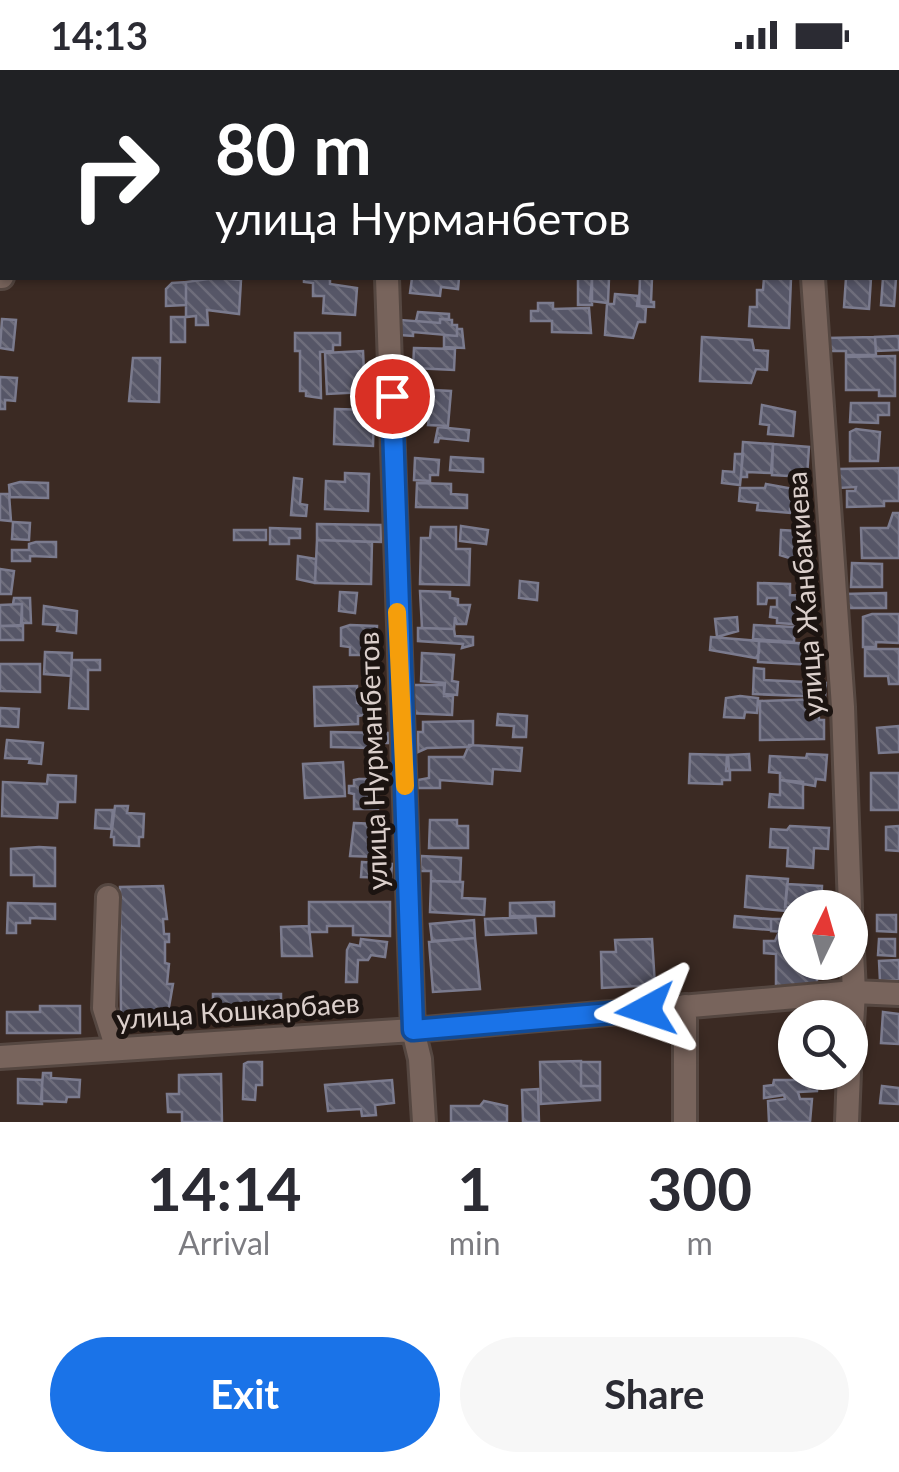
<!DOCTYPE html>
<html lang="en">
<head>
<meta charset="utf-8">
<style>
	:root { --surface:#fff; --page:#f7f7f7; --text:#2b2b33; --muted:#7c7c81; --accent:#1a73e8 }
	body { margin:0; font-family:Lato,sans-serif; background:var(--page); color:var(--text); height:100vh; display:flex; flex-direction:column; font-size:38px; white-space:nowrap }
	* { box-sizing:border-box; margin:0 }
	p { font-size:32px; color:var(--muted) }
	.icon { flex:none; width:55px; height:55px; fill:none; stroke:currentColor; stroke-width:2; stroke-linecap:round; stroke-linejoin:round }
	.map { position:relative; height:1052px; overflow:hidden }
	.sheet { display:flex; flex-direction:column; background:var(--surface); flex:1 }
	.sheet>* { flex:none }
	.hud { position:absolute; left:0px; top:0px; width:900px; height:210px; box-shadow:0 2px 8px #0004; background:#202124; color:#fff; overflow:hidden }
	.needle { width:65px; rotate:5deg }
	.controls { position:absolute; left:778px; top:820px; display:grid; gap:20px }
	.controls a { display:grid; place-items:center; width:90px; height:90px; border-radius:50%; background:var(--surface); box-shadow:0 2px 8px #0004; font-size:50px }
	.pin { position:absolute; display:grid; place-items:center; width:85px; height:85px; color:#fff; margin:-42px; border:5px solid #fff; border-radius:50%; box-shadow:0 2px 10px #0007 }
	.me { position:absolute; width:110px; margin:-55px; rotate:265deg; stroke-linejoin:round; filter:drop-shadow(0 0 8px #0008) }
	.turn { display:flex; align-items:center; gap:35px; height:210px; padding:0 50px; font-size:45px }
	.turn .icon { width:130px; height:130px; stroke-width:2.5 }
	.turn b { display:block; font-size:70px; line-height:85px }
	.eta { display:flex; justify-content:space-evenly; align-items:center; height:170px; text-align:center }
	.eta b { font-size:60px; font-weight:700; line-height:70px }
	.button { display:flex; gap:20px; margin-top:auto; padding:20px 50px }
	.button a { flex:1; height:115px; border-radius:60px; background:var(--accent); color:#fff; font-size:40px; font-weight:700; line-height:115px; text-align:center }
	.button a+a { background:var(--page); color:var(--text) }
	.status { display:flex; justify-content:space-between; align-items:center; height:70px; padding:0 50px; background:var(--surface); direction:ltr }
	.status svg { height:28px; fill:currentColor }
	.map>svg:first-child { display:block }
</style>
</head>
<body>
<div class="status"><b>14:13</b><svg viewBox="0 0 49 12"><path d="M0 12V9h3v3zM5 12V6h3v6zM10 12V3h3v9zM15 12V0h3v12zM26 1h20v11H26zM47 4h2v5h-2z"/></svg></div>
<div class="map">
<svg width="899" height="1052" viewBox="0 0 899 1052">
	<defs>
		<pattern id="building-back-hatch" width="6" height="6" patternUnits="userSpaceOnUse" patternTransform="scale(2.5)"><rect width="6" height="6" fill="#565667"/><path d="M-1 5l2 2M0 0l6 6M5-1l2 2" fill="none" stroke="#6e6d7b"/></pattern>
	</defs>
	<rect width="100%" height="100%" fill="#3b2a23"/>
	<path fill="url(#building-back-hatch)" stroke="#7b7b8e" stroke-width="2.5" d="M 216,208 L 241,210 L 239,244 L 207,240 L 208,255 L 196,255 L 196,246 L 186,247 L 186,212 Z
		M 304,208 L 330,208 L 330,214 L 357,218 L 355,245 L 323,243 L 324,226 L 313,226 L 313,213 L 304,212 Z
		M 412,208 L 459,208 L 458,219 L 441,217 L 440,226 L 410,223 Z
		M 578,208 L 592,208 L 592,235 L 578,235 Z
		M 592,208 L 609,208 L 608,233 L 590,231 Z
		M 640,208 L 652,208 L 651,232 L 654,232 L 654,237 L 639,236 Z
		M 764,208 L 791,208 L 789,258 L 749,256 L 750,237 L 757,237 L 757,220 L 763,220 Z
		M 846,208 L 871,208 L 869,239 L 844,237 Z
		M 883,208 L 896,208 L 894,236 L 881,235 Z
		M 186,212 L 186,235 L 166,236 L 166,219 L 172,213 Z
		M 615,224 L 638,226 L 637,236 L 646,237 L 645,252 L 638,252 L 633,268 L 605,265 L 607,234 L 614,234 Z
		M 538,233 L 553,233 L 553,239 L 589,238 L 591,263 L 552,262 L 552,251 L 531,251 L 531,241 L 538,241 Z
		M 418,242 L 449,244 L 449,249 L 440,249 L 440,253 L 416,251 Z
		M 171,247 L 185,247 L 185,272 L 171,272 Z
		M 2,249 L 16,250 L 13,280 L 0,278 Z
		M 440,249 L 452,250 L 452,255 L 457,255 L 457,266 L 413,262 L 413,266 L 400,265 L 401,250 L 440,253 Z
		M 457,259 L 462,259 L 464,278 L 444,277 L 444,265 L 457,266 Z
		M 295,263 L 340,263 L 340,275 L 333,275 L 333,281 L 320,282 L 321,328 L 306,326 L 306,321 L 300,321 L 300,281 L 295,281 Z
		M 899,266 L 899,280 L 876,281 L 875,267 Z
		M 702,267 L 752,270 L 754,280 L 768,281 L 767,300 L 756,299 L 751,313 L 700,311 Z
		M 875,267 L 876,285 L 846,285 L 846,281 L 827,281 L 827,268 Z
		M 414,278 L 455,279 L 454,300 L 413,298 Z
		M 363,281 L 365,322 L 327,324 L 325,283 Z
		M 895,286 L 895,326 L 879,326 L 879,320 L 846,320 L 846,287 Z
		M 133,288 L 160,288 L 159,332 L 129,331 Z
		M 0,307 L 17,308 L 15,331 L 5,330 L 5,339 L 0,339 Z
		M 414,319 L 451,321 L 448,356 L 428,355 L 429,347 L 412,346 Z
		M 851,333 L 889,333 L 889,345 L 878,345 L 878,353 L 850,352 Z
		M 762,335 L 795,342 L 793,366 L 768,364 L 769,355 L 760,354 Z
		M 335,339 L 374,340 L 373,376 L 334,374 Z
		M 438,357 L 469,360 L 468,371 L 439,368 L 438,372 L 435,372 Z
		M 856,359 L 880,362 L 878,391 L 850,391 L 850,362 Z
		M 743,372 L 773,374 L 771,403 L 747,402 L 747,407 L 741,407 Z
		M 773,374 L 809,377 L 807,407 L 772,405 Z
		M 735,384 L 743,384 L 740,415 L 722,413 L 723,401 L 734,402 Z
		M 451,387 L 483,389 L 483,402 L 450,400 Z
		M 415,388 L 439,390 L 438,405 L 430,405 L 430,411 L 414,410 Z
		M 899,398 L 899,431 L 884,431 L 884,436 L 847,437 L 847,421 L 855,421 L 856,417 L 838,418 L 838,399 Z
		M 345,403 L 369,404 L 368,441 L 325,439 L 326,411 L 345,412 Z
		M 294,408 L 302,409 L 300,434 L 307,435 L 306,446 L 291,445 Z
		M 20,412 L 48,413 L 48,428 L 10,427 L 9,415 Z
		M 417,413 L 451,414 L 451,424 L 467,425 L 467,438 L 416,437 Z
		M 766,414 L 799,420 L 797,440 L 790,439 L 790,443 L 757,440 L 758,433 L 739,431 L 740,418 L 765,418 Z
		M 0,424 L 9,424 L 11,451 L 0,450 Z
		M 893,443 L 899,443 L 899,488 L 862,488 L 861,458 L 888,458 Z
		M 13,452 L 30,453 L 29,470 L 12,469 Z
		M 317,454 L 381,455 L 381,472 L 317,470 Z
		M 461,456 L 488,460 L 486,474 L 460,471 Z
		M 431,457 L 456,457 L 456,479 L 470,479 L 469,515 L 420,514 L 421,468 L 430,468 Z
		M 270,458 L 300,459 L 300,468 L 289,468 L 289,474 L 270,474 Z
		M 234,460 L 266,460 L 266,470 L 234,470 Z
		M 781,460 L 798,461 L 796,486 L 793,489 L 780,485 Z
		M 317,470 L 372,472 L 371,514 L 315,513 Z
		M 36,472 L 56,472 L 56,487 L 30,486 L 30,491 L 12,491 L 12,480 L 29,480 L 29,474 Z
		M 298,486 L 316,489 L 315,513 L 297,509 Z
		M 852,493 L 882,494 L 882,517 L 851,517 Z
		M 0,499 L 14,501 L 11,524 L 0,524 Z
		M 520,511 L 538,513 L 537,530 L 519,528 Z
		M 758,513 L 790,514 L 790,525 L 811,526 L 810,555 L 777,553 L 777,548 L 770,547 L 771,537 L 777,537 L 777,528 L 767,528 L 766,534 L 758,534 Z
		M 420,521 L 450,522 L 450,528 L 458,529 L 458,535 L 470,535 L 466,554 L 457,554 L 455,547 L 454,559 L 422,558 Z
		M 340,522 L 357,523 L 355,543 L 339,541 Z
		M 886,523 L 886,538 L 842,538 L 843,524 Z
		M 14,528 L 30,528 L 31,553 L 21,553 L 22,534 L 13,534 Z
		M 22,534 L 22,556 L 0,556 L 0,535 Z
		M 44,536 L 77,541 L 76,563 L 57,561 L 58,555 L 43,554 Z
		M 872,544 L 899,544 L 899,573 L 876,572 L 876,577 L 863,577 L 863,547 Z
		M 737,547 L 738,561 L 717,567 L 715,549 Z
		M 23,555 L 23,570 L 0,570 L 0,556 Z
		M 350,555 L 377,556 L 376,585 L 350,585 L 350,577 L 341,576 L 341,558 Z
		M 754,555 L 795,557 L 794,572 L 753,569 Z
		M 418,558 L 454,559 L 455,566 L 473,567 L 473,575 L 462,578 L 463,574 L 418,571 Z
		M 711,567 L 759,571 L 759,583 L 756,588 L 710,580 Z
		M 759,571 L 815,574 L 814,595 L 758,592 Z
		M 865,579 L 899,579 L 899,614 L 889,614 L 888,606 L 865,606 Z
		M 45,582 L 72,583 L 71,606 L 44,604 Z
		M 422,583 L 454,585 L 452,611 L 458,612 L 457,625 L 444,624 L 445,613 L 421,611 Z
		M 72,590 L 100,590 L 100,600 L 88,600 L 88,639 L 69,638 Z
		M 0,594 L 40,594 L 40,622 L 0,621 Z
		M 754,598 L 764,599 L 764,610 L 826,613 L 825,627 L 753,624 Z
		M 408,615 L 444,615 L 444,626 L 453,626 L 452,645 L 407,643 Z
		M 357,616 L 357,633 L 364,636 L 364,645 L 358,646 L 358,654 L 315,656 L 314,617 Z
		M 740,626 L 758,628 L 757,643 L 745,642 L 744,648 L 724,647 L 726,628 Z
		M 818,629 L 819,650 L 824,650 L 824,669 L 760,670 L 760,631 Z
		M 0,638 L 19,639 L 18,657 L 0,656 Z
		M 498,644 L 527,646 L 526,667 L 513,667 L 514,656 L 497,655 Z
		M 473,651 L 473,675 L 469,677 L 427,678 L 418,682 L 418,662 L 423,662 L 423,652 Z
		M 899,656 L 899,682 L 879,683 L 877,658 Z
		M 331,662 L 388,663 L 388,673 L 370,673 L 370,678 L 331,677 Z
		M 7,670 L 43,673 L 41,694 L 29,693 L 30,689 L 5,688 Z
		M 469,675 L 522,678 L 520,701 L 493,699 L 492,714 L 440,710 L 440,718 L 418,718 L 418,710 L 429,708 L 429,687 L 464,687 Z
		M 690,684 L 727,685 L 726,701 L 730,701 L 730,710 L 722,710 L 722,714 L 689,713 Z
		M 749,684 L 750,700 L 729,700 L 728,685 Z
		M 807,684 L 827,685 L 825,710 L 816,709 L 815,716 L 780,710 L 780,703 L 769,702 L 770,686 L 806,688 Z
		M 343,692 L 345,726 L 305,728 L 303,694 Z
		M 871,703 L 899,703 L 899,740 L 871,740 Z
		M 48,705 L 76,706 L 75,732 L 58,732 L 57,748 L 2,746 L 3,712 L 47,714 Z
		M 359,709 L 378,709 L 378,739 L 354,739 L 354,724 L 349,723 L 349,716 L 354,716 L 354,710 Z
		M 780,710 L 803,712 L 803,738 L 769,737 L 770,724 L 780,725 Z
		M 115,736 L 128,736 L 127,743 L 144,744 L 143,767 L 139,767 L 139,776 L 114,775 L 114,767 L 111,767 Z
		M 96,740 L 113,740 L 111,759 L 95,758 Z
		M 430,750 L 457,750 L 457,756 L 468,756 L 468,778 L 429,778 Z
		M 354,753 L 379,754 L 378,787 L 350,786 Z
		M 790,756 L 829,758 L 828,779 L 814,778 L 813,798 L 787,796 L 788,778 L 770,777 L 771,759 L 787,760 Z
		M 899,756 L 899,781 L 886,780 L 886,757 Z
		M 39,777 L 55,778 L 55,816 L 34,816 L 34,805 L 11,805 L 11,779 Z
		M 421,786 L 461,788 L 460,812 L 431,811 L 431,801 L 420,801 Z
		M 362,792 L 392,794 L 391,808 L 361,807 Z
		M 747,806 L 788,809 L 785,841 L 745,837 Z
		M 431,811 L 463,812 L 462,828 L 485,829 L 484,845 L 430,842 Z
		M 787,814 L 822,816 L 821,838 L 785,837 Z
		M 163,816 L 167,849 L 163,849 L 164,864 L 169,864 L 169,872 L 165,872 L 165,893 L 169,894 L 167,914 L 173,914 L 168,943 L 121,944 L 120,817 Z
		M 309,832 L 390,832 L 390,866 L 353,865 L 353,856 L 327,856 L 327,862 L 309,862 Z
		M 554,832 L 554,846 L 510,846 L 510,833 Z
		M 8,833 L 55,834 L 55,849 L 30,848 L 30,853 L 16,853 L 16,863 L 7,863 Z
		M 877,845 L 896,845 L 896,862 L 877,861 Z
		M 735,846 L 771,849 L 771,860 L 734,857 Z
		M 535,847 L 536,863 L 486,865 L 485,849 Z
		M 783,847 L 795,847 L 795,857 L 786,856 L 786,862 L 771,861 L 771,849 L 782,849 Z
		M 474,850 L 475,868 L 432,871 L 430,854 Z
		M 309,856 L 312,886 L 282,886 L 281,857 Z
		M 779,862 L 795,862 L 795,892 L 830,892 L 817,893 L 817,920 L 776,920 L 776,884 L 764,883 L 764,871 L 775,871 Z
		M 475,868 L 480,919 L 433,922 L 429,872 Z
		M 361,869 L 387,872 L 385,887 L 371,885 L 368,890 L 358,890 L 357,912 L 346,912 L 347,880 L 350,874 L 360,876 Z
		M 652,869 L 655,915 L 602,918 L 601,882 L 616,882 L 615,870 Z
		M 879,869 L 895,869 L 895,886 L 878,885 Z
		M 899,890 L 899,910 L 880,911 L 879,891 Z
		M 213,924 L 281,924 L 281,945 L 241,945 L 242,952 L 236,952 L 236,947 L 213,947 Z
		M 40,936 L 80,936 L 80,963 L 7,963 L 7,942 L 40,942 Z
		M 883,942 L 899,944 L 899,974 L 881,973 Z
		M 581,991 L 581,1016 L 600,1016 L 600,1030 L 541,1034 L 540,992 Z
		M 248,992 L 262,992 L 262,1015 L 256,1015 L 255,1030 L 243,1029 L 244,994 Z
		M 581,992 L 600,992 L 600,1016 L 581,1016 Z
		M 43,1003 L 51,1003 L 51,1008 L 80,1010 L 79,1027 L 67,1027 L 66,1032 L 41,1031 Z
		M 221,1004 L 222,1052 L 182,1052 L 182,1042 L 168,1042 L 167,1024 L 179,1024 L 179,1005 Z
		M 18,1009 L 42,1010 L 42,1034 L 18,1033 Z
		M 392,1010 L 394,1033 L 375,1035 L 376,1045 L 362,1046 L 361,1039 L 328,1041 L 325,1015 Z
		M 774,1010 L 818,1010 L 817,1021 L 798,1022 L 800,1029 L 812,1029 L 810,1052 L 769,1052 L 768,1031 L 785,1029 L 784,1025 L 764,1028 L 764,1016 L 773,1015 Z
		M 882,1016 L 899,1018 L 899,1034 L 880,1033 Z
		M 538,1019 L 539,1052 L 523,1052 L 522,1020 Z
		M 484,1031 L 507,1036 L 507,1052 L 451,1052 L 451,1036 L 480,1036 Z"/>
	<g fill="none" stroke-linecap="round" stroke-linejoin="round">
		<defs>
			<path id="minor" d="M 383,0 L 383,2
				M 808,0 L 808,2
				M 898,183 L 899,183
				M 0,207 L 2,207
				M 387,208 L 413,960 L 420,989 L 424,1052
				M 813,208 L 843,637 L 850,838
				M 108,827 L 104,938 L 117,979
				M 850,840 L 854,922 L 850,989
				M 685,936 L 685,1052
				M 0,987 L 413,960 L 854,922 L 899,924
				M 847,1052 L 849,1002"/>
		</defs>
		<use href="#minor" stroke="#554741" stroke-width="28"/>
		<use href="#minor" stroke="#78645c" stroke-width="22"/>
	</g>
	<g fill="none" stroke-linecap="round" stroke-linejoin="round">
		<defs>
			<path id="route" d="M 392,326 L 413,960 L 646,940"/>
		</defs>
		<use href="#route" stroke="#114b97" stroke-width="25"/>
		<use href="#route" stroke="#1a73e8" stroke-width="18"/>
		<path stroke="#f59e0b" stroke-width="18" d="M 397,542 L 405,716"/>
	</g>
	<g text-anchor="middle" stroke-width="10" stroke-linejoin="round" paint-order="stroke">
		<g font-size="28" fill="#dbcfcb" stroke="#1c1411">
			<text transform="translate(805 524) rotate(-94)" y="10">улица Жанбакиева</text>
			<text transform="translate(373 691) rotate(-92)" y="10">улица Нурманбетов</text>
			<text transform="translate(238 941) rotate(-4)" y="10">улица Кошкарбаев</text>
		</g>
	</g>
</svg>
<div class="controls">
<a><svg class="needle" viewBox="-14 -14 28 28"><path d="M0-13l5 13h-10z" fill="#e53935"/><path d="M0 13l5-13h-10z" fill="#7c7c81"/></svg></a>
<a><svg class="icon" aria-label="search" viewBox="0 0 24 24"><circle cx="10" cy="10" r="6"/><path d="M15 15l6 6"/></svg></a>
</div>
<div class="pin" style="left:392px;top:326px;background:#d93025"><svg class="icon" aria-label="arrive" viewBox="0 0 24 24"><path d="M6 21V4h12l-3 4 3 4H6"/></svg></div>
<svg class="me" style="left:646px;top:940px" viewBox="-20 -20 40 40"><path d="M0-17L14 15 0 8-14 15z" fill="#1a73e8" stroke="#fff" stroke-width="4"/></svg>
<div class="hud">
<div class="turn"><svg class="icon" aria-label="right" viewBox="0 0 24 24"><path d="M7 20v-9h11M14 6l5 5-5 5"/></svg><div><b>80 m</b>улица Нурманбетов</div></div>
</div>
</div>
<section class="sheet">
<div class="eta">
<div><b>14:14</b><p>Arrival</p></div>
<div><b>1</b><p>min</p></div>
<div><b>300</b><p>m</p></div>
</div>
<div class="button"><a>Exit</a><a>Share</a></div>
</section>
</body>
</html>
